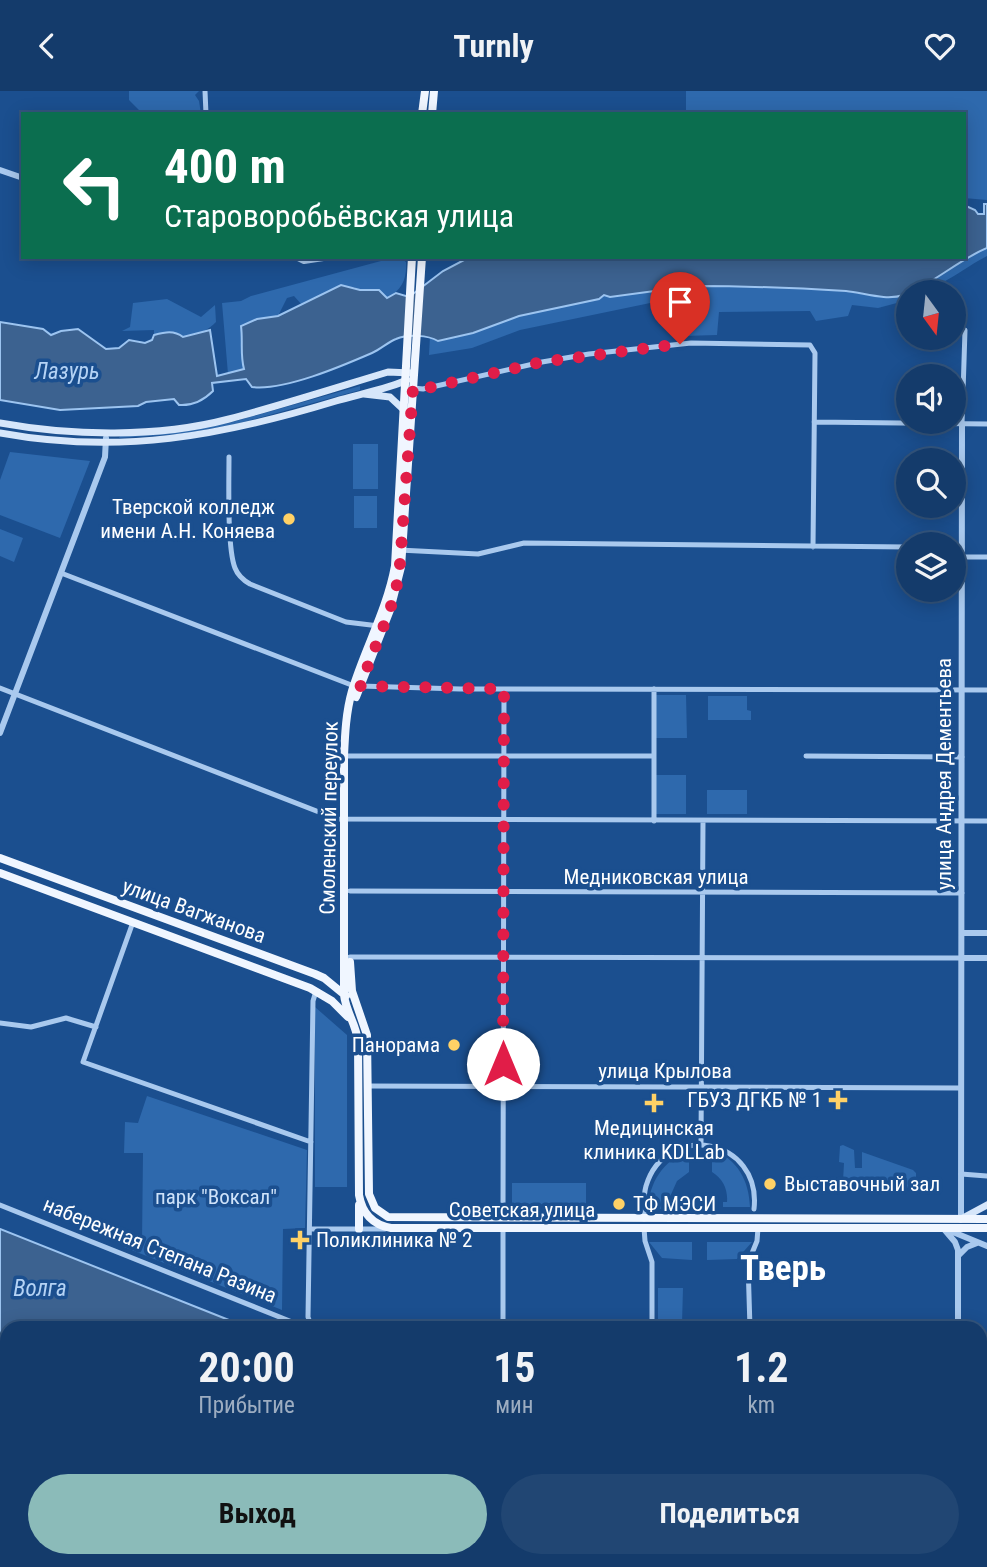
<!DOCTYPE html>
<html lang="ru">
<head>
<meta charset="utf-8">
<style>
	:root { --surface:#143b6b; --page:#214673; --text:#f1f3f6; --muted:#9dadc1; --line:#33557e; --accent:#8bbbb9 }
	body { margin:0; font-family:"Roboto Condensed",sans-serif; background:var(--page); color:var(--text); height:100vh; display:flex; flex-direction:column; font-size:26px; white-space:nowrap }
	* { box-sizing:border-box; margin:0 }
	p { font-size:23px; color:var(--muted) }
	.icon { flex:none; width:38px; height:38px; fill:none; stroke:currentColor; stroke-width:2; stroke-linecap:round; stroke-linejoin:round }
	.map { position:relative; flex:1; overflow:hidden }
	.drawer { position:absolute; left:0px; top:1230px; width:987px; height:247px; display:flex; flex-direction:column; background:var(--surface); border-radius:21px 21px 0 0; box-shadow:0 4px 18px #0003,0 0 0 2px var(--line) }
	.drawer>* { flex:none }
	.hud { position:absolute; left:21px; top:21px; width:945px; height:147px; border-radius:0px; box-shadow:0 4px 18px #0003,0 0 0 2px var(--line); background:#0b6e4f; color:#fff; overflow:hidden }
	.needle { width:46px; rotate:165deg }
	.tools { position:absolute; left:896px; top:189px; display:grid; gap:14px }
	.tools a { display:grid; place-items:center; width:70px; height:70px; border-radius:50%; background:var(--surface); box-shadow:0 4px 18px #0003,0 0 0 2px var(--line); font-size:35px }
	.pin { position:absolute; display:grid; place-items:center; width:60px; height:60px; color:#fff; margin:-72px -30px; border-radius:50% 50% 50% 0; rotate:-45deg; box-shadow:0 0 7px #0007 }
	.pin .icon { rotate:45deg }
	.me { position:absolute; width:77px; margin:-38px; rotate:0deg; stroke-linejoin:round; filter:drop-shadow(0 0 5px #0008) }
	.turn { display:flex; align-items:center; gap:24px; height:147px; padding:0 28px; font-size:32px }
	.turn .icon { width:91px; height:91px; stroke-width:2.5 }
	.turn b { display:block; font-size:49px; line-height:60px }
	.eta { display:flex; justify-content:space-evenly; align-items:center; height:119px; text-align:center }
	.eta b { font-size:42px; font-weight:700; line-height:49px }
	.action { display:flex; gap:14px; margin-top:auto; padding:14px 28px }
	.action a { flex:1; height:80px; border-radius:42px; background:var(--accent); color:#111; font-size:28px; font-weight:700; line-height:80px; text-align:center }
	.action a+a { background:var(--page); color:var(--text) }
	header { display:flex; justify-content:space-between; align-items:center; height:91px; padding:0 28px; background:var(--surface); font-size:32px; font-weight:700 }
	.map>svg:first-child { display:block }
</style>
</head>
<body>
<header><svg class="icon" aria-label="back" viewBox="0 0 24 24"><path d="M15 5l-7 7 7 7"/></svg>Turnly<svg class="icon" aria-label="heart" viewBox="0 0 24 24"><path d="M12 20l-8-8c-3-5 5-10 8-4 3-6 11-1 8 4z"/></svg></header>
<div class="map">
<svg width="987" height="1476" viewBox="0 0 987 1476">
	<rect width="100%" height="100%" fill="#1b4f8f"/>
	<path fill="#2e69ad" d="M 129,0 L 199,0 L 195,4 L 199,10 L 201,23 L 143,23 L 129,9 Z
		M 686,0 L 987,0 L 987,109 L 964,107 L 964,23 L 686,23 Z
		M 987,157 L 987,165 C 963,177 937,201 910,201 C 937,189 960,168 987,157 Z
		M 392,167 L 402,168 L 406,171 C 407,188 402,199 387,207 L 379,199 L 360,199 L 354,196 L 302,214 L 294,205 L 287,207 L 278,225 L 257,228 C 247,245 238,258 244,279 L 228,283 L 222,212 L 241,210 L 251,205 Z
		M 696,195 C 742,195 787,196 833,199 C 858,201 884,211 908,202 L 908,209 L 878,217 L 852,214 L 848,225 L 816,230 L 810,220 L 719,221 L 717,244 L 683,245 C 693,232 692,224 685,210 L 655,211 L 520,239 L 472,257 L 429,264 L 430,245 L 439,250 L 473,242 L 519,225 L 599,208 L 603,204 L 610,206 L 677,197 L 688,198 Z
		M 167,208 L 201,226 L 215,214 L 216,231 C 209,239 193,247 181,246 C 168,244 169,240 154,244 L 154,239 L 122,240 L 130,236 L 133,212 Z
		M 360,295 L 360,299 L 229,335 L 179,343 L 119,347 L 120,345 L 229,332 Z
		M 353,353 L 378,353 L 378,398 L 353,398 Z
		M 10,361 L 90,370 L 60,447 L 0,424 L 0,389 Z
		M 354,405 L 377,405 L 377,437 L 354,437 Z
		M 0,438 L 23,447 L 14,471 L 0,465 Z
		M 655,604 L 686,604 L 687,647 L 655,647 Z
		M 708,605 L 747,605 L 747,619 L 751,620 L 751,629 L 708,629 Z
		M 656,684 L 686,684 L 686,723 L 656,723 Z
		M 707,699 L 747,699 L 747,723 L 707,723 Z
		M 315,916 L 347,944 L 347,1096 L 315,1096 Z
		M 147,1005 L 307,1059 L 305,1137 L 283,1138 L 282,1219 L 124,1156 L 124,1149 L 142,1151 L 143,1062 L 124,1062 L 125,1031 L 138,1032 Z
		M 843,1054 L 854,1059 L 855,1077 L 862,1077 L 862,1061 L 913,1079 L 916,1082 L 916,1092 L 907,1097 L 847,1097 L 843,1090 L 844,1072 L 839,1071 L 840,1055 Z
		M 689,1059 L 689,1081 L 677,1090 L 669,1108 L 669,1112 L 676,1111 L 677,1116 L 648,1119 C 649,1091 663,1070 689,1059 Z
		M 712,1059 C 738,1068 749,1090 750,1116 L 723,1116 L 723,1111 L 727,1111 C 728,1098 723,1088 712,1081 Z
		M 512,1092 L 586,1092 L 586,1114 L 512,1113 Z
		M 649,1151 L 692,1151 L 692,1169 L 662,1167 Z
		M 707,1151 L 752,1151 L 737,1168 L 707,1169 Z
		M 658,1197 L 683,1197 L 682,1233 L 658,1233 Z"/>
	<path fill="#3c6290" stroke="#9cc4f0" stroke-width="2" d="M 984,113 L 987,113 L 987,157 C 958,169 933,193 904,204 C 885,210 865,202 846,200 C 796,197 746,195 696,195 L 688,198 L 677,197 L 610,206 L 604,204 L 599,208 L 519,225 L 473,242 L 438,250 C 428,244 408,243 396,248 C 388,251 381,258 372,262 C 342,275 284,300 252,296 L 246,288 L 212,292 L 213,300 C 203,310 193,315 179,314 L 174,308 L 146,311 L 138,315 L 60,319 L 0,309 L 0,231 L 43,238 L 51,244 L 61,240 L 78,238 L 106,258 L 119,257 L 129,249 L 145,252 L 152,249 L 154,244 C 165,241 174,239 183,246 L 210,239 L 217,285 L 244,278 C 240,264 243,250 241,235 L 257,228 L 278,225 L 341,194 L 360,199 L 379,199 L 387,207 L 396,202 L 409,206 L 443,180 L 464,169 L 482,166 L 964,166 L 964,114 L 975,119 L 978,123 L 984,123 Z
		M 0,1138 L 249,1237 L 7,1237 L 7,1434 L 0,1433 Z
		M 980,1410 L 987,1410 L 987,1476 L 190,1476 L 169,1470 L 980,1470 Z"/>
	<g fill="none" stroke-linecap="round" stroke-linejoin="round">
		<path stroke="#a9c9ee" stroke-width="5" d="M 205,0 L 206,23
			M 413,297 L 423,298 L 542,271 L 589,263 L 691,252 L 810,254 L 815,262 L 813,456
			M 814,331 L 987,333
			M 962,333 L 965,239
			M 229,366 C 229,391 227,457 235,477 C 238,485 243,489 250,493 L 346,531 L 379,535
			M 954,456 L 962,456
			M 399,459 L 478,463 L 524,452 L 908,456
			M 962,466 L 987,466
			M 61,482 L 354,595
			M 360,595 L 460,598 L 987,599
			M 0,597 L 337,728 L 987,730
			M 344,665 L 654,665
			M 806,665 L 962,666
			M 654,730 L 654,598
			M 350,800 L 962,802
			M 133,831 L 83,971 L 311,1051
			M 350,866 L 962,867
			M 0,932 L 31,936 L 66,927 L 96,936
			M 367,995 L 961,997
			M 701,1053 L 703,730
			M 961,1083 L 987,1085
			M 0,1114 L 307,1237
			M 503,1127 L 504,598
			M 644,1128 C 644,1117 643,1106 646,1095 C 666,1029 762,1047 754,1118
			M 644,1137 L 645,1150 L 652,1171 L 652,1237
			M 310,1138 L 385,1138
			M 312,1237 L 308,1226 L 313,910 L 316,900
			M 503,1237 L 503,1137
			M 750,1237 L 748,1172 L 757,1150 L 758,1137"/>
		<path stroke="#a9c9ee" stroke-width="6" d="M 0,79 L 23,87
			M 296,166 L 304,170 L 330,166
			M 0,642 L 105,366 L 106,347
			M 962,842 L 987,842
			M 962,867 L 987,867
			M 961,1128 L 962,333
			M 943,1137 L 955,1151 L 958,1159 L 958,1237
			M 948,1139 L 987,1155
			M 959,1164 L 967,1156 L 977,1152
			M 980,1370 L 987,1370"/>
		<path stroke="#d6e6fa" stroke-width="7" d="M 364,303 L 390,306 L 405,320
			M 0,332 C 72,345 157,347 229,328 C 282,314 335,297 388,281 L 411,282
			M 0,342 C 120,364 221,345 336,310 C 356,304 391,297 407,289
			M 961,1128 L 987,1114"/>
		<path stroke="#f0f6ff" stroke-width="8" d="M 422,23 L 425,0
			M 432,23 L 434,0
			M 412,166 L 395,475 C 387,519 365,557 352,600 C 346,621 345,643 344,665 L 344,904 C 346,921 356,933 358,950 L 359,1104 C 362,1122 373,1134 391,1137 L 987,1137
			M 356,606 L 390,519 L 401,476 L 422,166
			M 0,767 L 315,883 L 324,887 L 346,905
			M 0,782 L 310,897 L 332,910 L 348,926
			M 350,871 L 352,900 L 367,944 L 369,1103 L 375,1117 L 388,1126 L 987,1128
			M 359,1114 L 359,1138"/>
	</g>
	<g fill="none" stroke-linecap="round" stroke-linejoin="round">
		<path stroke="#e11d48" stroke-width="12" stroke-dasharray="0 21.6" d="M 503,973 L 504,598 L 360,595 L 390,519 L 399,486 L 413,297 L 423,298 L 542,271 L 680,253"/>
	</g>
	<g fill="#ffd166" stroke="#1b4f8f" stroke-width="2.5">
		<circle cx="289" cy="428" r="7"/>
		<circle cx="454" cy="954" r="7"/>
		<path d="M834.5 998.5h7v7h7v7h-7v7h-7v-7h-7v-7h7z"/>
		<path d="M650.5 1001.5h7v7h7v7h-7v7h-7v-7h-7v-7h7z"/>
		<circle cx="770" cy="1093" r="7"/>
		<circle cx="619" cy="1113" r="7"/>
		<path d="M296.5 1138.5h7v7h7v7h-7v7h-7v-7h-7v-7h7z"/>
	</g>
	<g text-anchor="middle" stroke-width="7" stroke-linejoin="round" paint-order="stroke">
		<g font-size="21" fill="#fff" stroke="#1b4f8f" text-anchor="end">
			<text x="275" y="423">Тверской колледж<tspan x="275" dy="24">имени А.Н. Коняева</tspan></text>
			<text x="440" y="961">Панорама</text>
			<text x="822" y="1016">ГБУЗ ДГКБ № 1</text>
			<text x="654" y="1044" text-anchor="middle">Медицинская<tspan x="654" dy="24">клиника KDLLab</tspan></text>
			<text x="784" y="1100" text-anchor="start">Выставочный зал</text>
			<text x="633" y="1120" text-anchor="start">ТФ МЭСИ</text>
			<text x="316" y="1156" text-anchor="start">Поликлиника № 2</text>
		</g>
		<g font-size="21" fill="#fff" stroke="#1b4f8f">
			<text transform="translate(944 683) rotate(-90)" y="7">улица Андрея Дементьева</text>
			<text transform="translate(329 727) rotate(-89)" y="7">Смоленский переулок</text>
			<text x="656" y="793">Медниковская улица</text>
			<text transform="translate(194 820) rotate(20)" y="7">улица Вагжанова</text>
			<text x="665" y="987">улица Крылова</text>
			<text x="522" y="1126">Советская улица</text>
			<text transform="translate(160 1159) rotate(22)" y="7">набережная Степана Разина</text>
		</g>
		<g font-size="21" fill="#cfe3fa" stroke="#1b4f8f">
			<text x="216" y="1113">парк "Воксал"</text>
		</g>
		<g font-size="23" font-style="italic" fill="#b5d3f5" stroke="#1b4f8f">
			<text x="67" y="288">Лазурь</text>
			<text x="40" y="1205">Волга</text>
		</g>
		<g font-size="35" font-weight="bold" fill="#fff" stroke="#1b4f8f">
			<text x="783" y="1189">Тверь</text>
		</g>
	</g>
</svg>
<div class="tools">
<a><svg class="needle" viewBox="-14 -14 28 28"><path d="M0-13l5 13h-10z" fill="#e53935"/><path d="M0 13l5-13h-10z" fill="#9dadc1"/></svg></a>
<a><svg class="icon" aria-label="sound" viewBox="0 0 24 24"><path d="M4 9h4l5-4v14l-5-4H4zM17 9q2 3 0 6"/></svg></a>
<a><svg class="icon" aria-label="search" viewBox="0 0 24 24"><circle cx="10" cy="10" r="6"/><path d="M15 15l6 6"/></svg></a>
<a><svg class="icon" aria-label="layers" viewBox="0 0 24 24"><path d="M12 4l9 5-9 5-9-5zM3 14l9 5 9-5"/></svg></a>
</div>
<div class="pin" style="left:680px;top:253px;background:#d93025"><svg class="icon" aria-label="arrive" viewBox="0 0 24 24"><path d="M6 21V4h12l-3 4 3 4H6"/></svg></div>
<svg class="me" style="left:503px;top:973px" viewBox="-20 -20 40 40"><circle r="19" fill="#fff"/><path d="M0-13L10 11 0 6-10 11z" fill="#e11d48"/></svg>
<div class="hud">
<div class="turn"><svg class="icon" aria-label="left" viewBox="0 0 24 24"><path d="M17 20v-9H6M10 6l-5 5 5 5"/></svg><div><b>400 m</b>Староворобьёвская улица</div></div>
</div>
<section class="drawer">
<div class="eta">
<div><b>20:00</b><p>Прибытие</p></div>
<div><b>15</b><p>мин</p></div>
<div><b>1.2</b><p>km</p></div>
</div>
<div class="action"><a>Выход</a><a>Поделиться</a></div>
</section>
</div>
</body>
</html>
